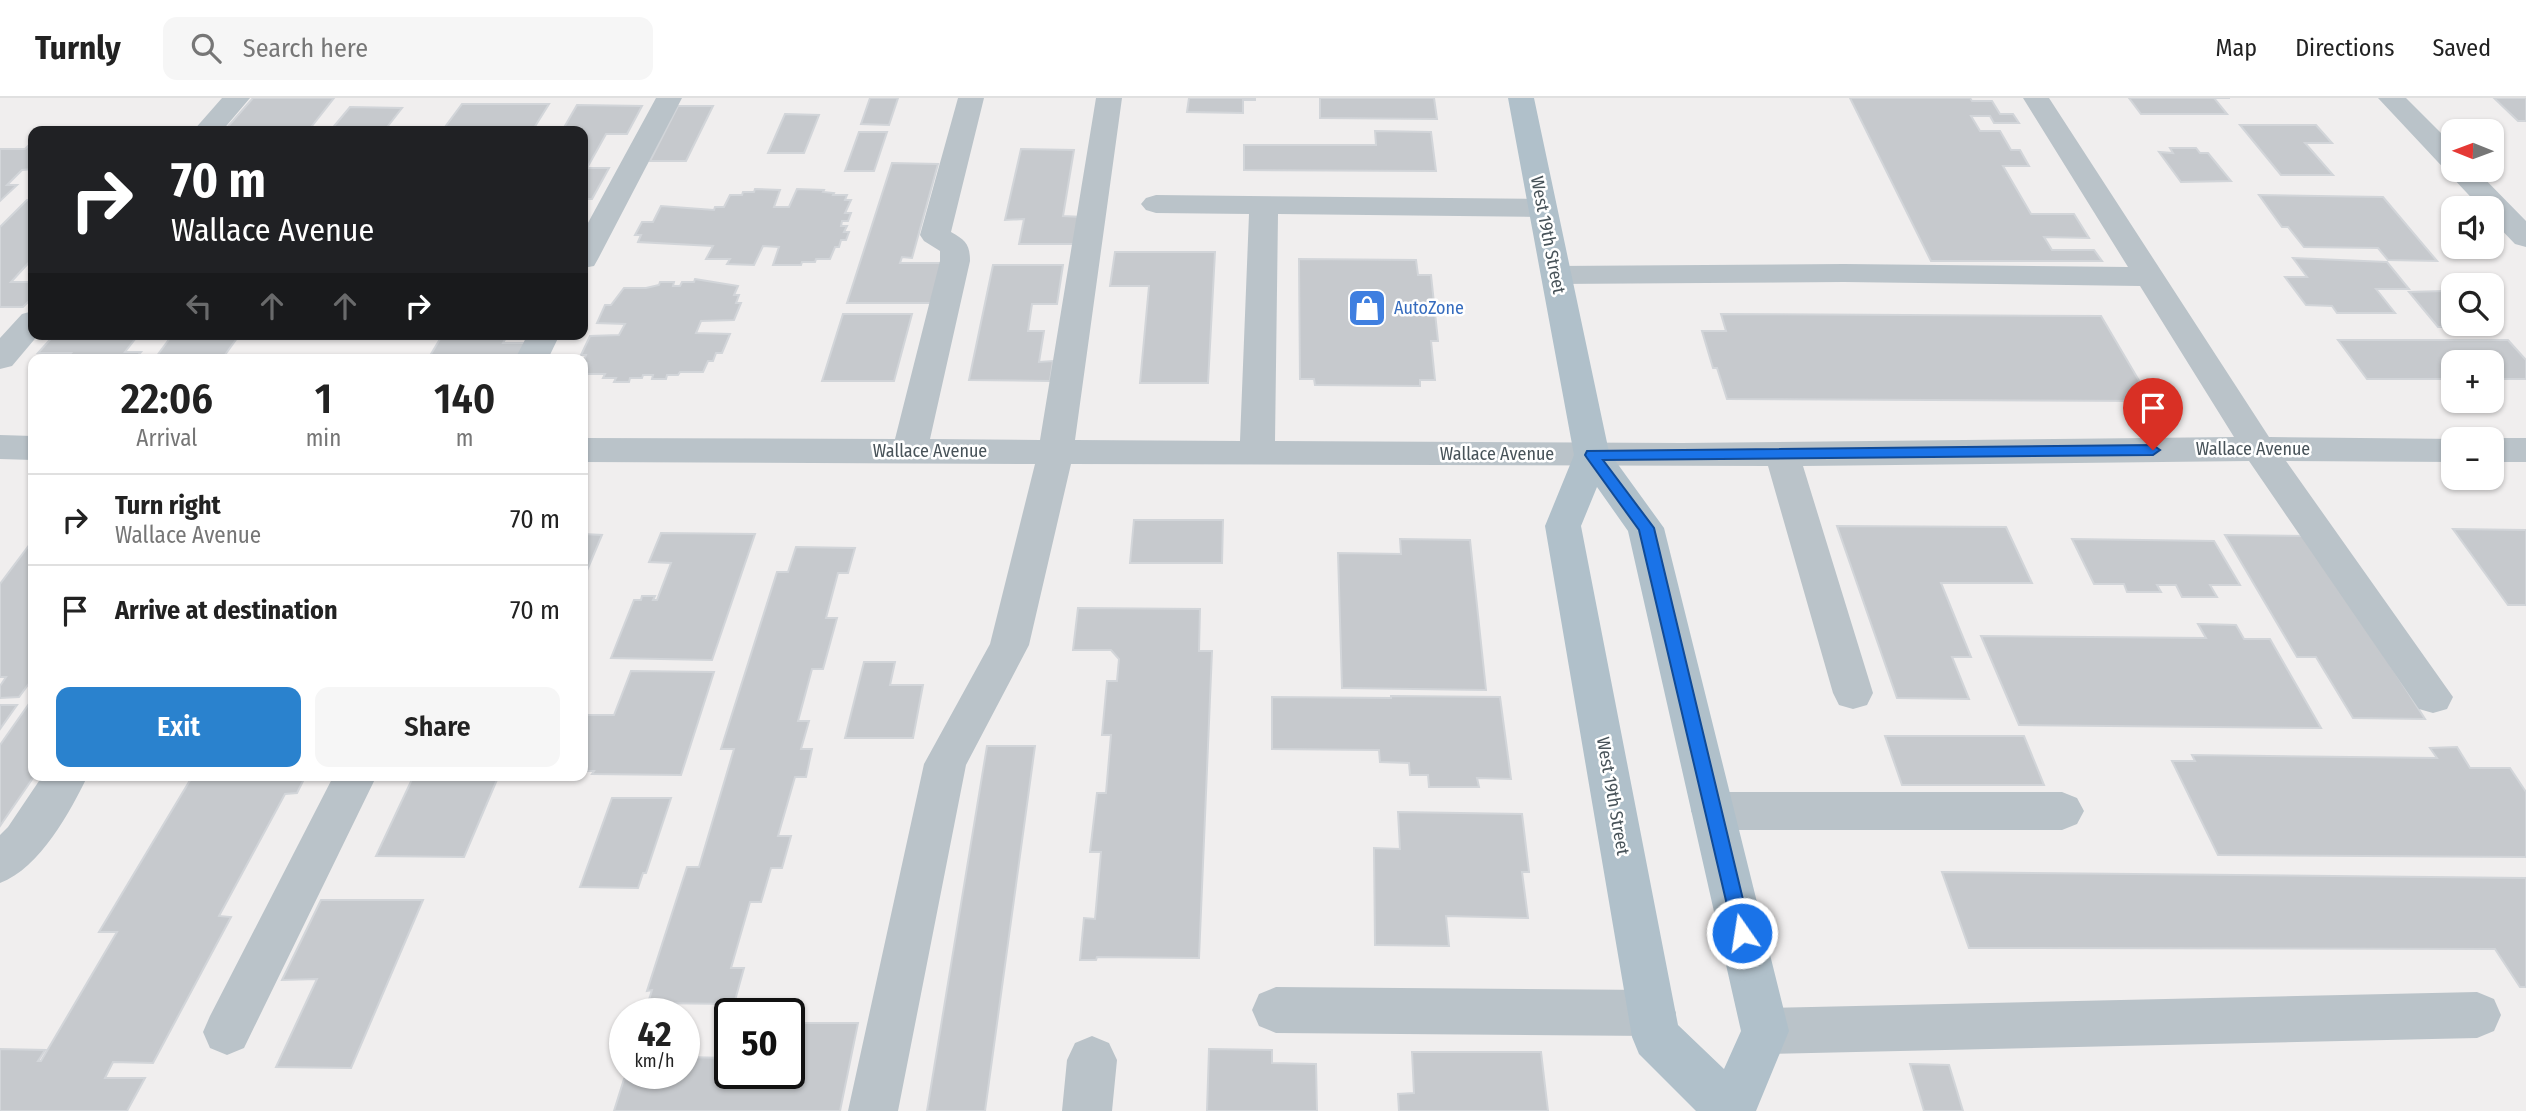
<!DOCTYPE html>
<html lang="en">
<head>
<meta charset="utf-8">
<style>
	:root { --surface:#fff; --page:#f6f6f6; --text:#222; --muted:#767676; --line:#e0e0e0; --accent:#2a82ce }
	body { margin:0; font-family:"Fira Sans Condensed",sans-serif; background:var(--page); color:var(--text); height:100vh; display:flex; flex-direction:column; font-size:26px; white-space:nowrap }
	* { box-sizing:border-box; margin:0 }
	p { font-size:23px; color:var(--muted) }
	.icon { flex:none; width:38px; height:38px; fill:none; stroke:currentColor; stroke-width:2; stroke-linecap:round; stroke-linejoin:round }
	.map { position:relative; flex:1; overflow:hidden }
	.panel { position:absolute; left:28px; top:256px; width:560px; height:427px; display:flex; flex-direction:column; background:var(--surface); border-radius:14px; box-shadow:0 2px 5px #0004 }
	.panel>* { flex:none }
	.top-card { position:absolute; left:28px; top:28px; width:560px; height:214px; border-radius:14px; box-shadow:0 2px 5px #0004; background:#202124; color:#fff; overflow:hidden }
	.needle { width:46px; rotate:271deg }
	.fabs { position:absolute; left:2441px; top:21px; display:grid; gap:14px }
	.fabs a { display:grid; place-items:center; width:63px; height:63px; border-radius:14px; background:var(--surface); box-shadow:0 2px 5px #0004; font-size:35px }
	.speed { position:absolute; left:609px; top:900px; display:flex; gap:14px; font-size:35px; font-weight:700; text-align:center }
	.speed>* { display:grid; place-content:center; width:91px; height:91px; border-radius:50%; background:var(--surface); box-shadow:0 2px 5px #0004; line-height:1 }
	.speed small { font-size:18px; font-weight:400 }
	.speed .limit { border:4px solid #111; border-radius:10px; background:#fff; color:#111 }
	.pin { position:absolute; display:grid; place-items:center; width:60px; height:60px; color:#fff; margin:-72px -30px; border-radius:50% 50% 50% 0; rotate:-45deg; box-shadow:0 0 7px #0007 }
	.pin .icon { rotate:45deg }
	.me { position:absolute; width:77px; margin:-38px; rotate:347deg; stroke-linejoin:round; filter:drop-shadow(0 0 5px #0008) }
	.turn { display:flex; align-items:center; gap:24px; height:147px; padding:0 28px; font-size:32px }
	.turn .icon { width:91px; height:91px; stroke-width:2.5 }
	.turn b { display:block; font-size:49px; line-height:60px }
	.lanes { display:flex; align-items:center; height:66px; padding:0 28px; background:#0003; justify-content:center; gap:35px; direction:ltr }
	.lanes .off { opacity:.35 }
	.eta { display:flex; justify-content:space-evenly; align-items:center; height:119px; text-align:center }
	.eta b { font-size:42px; font-weight:600; line-height:49px }
	.cta { display:flex; gap:14px; margin-top:auto; padding:14px 28px }
	.cta a { flex:1; height:80px; border-radius:14px; background:var(--accent); color:#fff; font-size:28px; font-weight:600; line-height:80px; text-align:center }
	.cta a+a { background:var(--page); color:var(--text) }
	ul { padding:0; list-style:none }
	li { display:flex; align-items:center; gap:21px; height:91px; padding:0 28px; border-top:2px solid var(--line) }
	li div { flex:1 }
	li b { display:block; font-size:26px }
	li em { font-style:normal }
	header { display:flex; align-items:center; gap:42px; box-sizing:border-box; height:98px; padding:0 35px; background:var(--surface); border-bottom:2px solid var(--line) }
	header strong { font-size:33px }
	nav { display:flex; gap:38px; margin-inline-start:auto; font-size:24px }
	.search { width:490px; height:63px; background:var(--page); display:flex; align-items:center; gap:18px; box-sizing:border-box; padding:0 24px; border-radius:14px; color:var(--muted); font-size:26px }
	.map>svg:first-child { display:block }
</style>
</head>
<body>
<header>
<strong>Turnly</strong>
<div class="search"><svg class="icon" aria-label="search" viewBox="0 0 24 24"><circle cx="10" cy="10" r="6"/><path d="M15 15l6 6"/></svg>Search here</div>
<nav><a>Map</a><a>Directions</a><a>Saved</a></nav>
</header>
<div class="map">
<svg width="2526" height="1013" viewBox="0 0 2526 1013">
	<rect width="100%" height="100%" fill="#f0eeee"/>
	<path fill="#c6c9cd" stroke="#d2d5d9" stroke-width="2" d="M 253,0 L 334,0 L 308,33 L 224,33 Z
		M 870,0 L 898,0 L 889,27 L 861,26 Z
		M 1189,0 L 1255,0 L 1255,2 L 1243,2 L 1243,15 L 1187,14 Z
		M 1320,0 L 1434,0 L 1437,21 L 1320,20 Z
		M 1850,0 L 1970,0 L 1972,3 L 1992,3 L 2000,16 L 2013,16 L 2019,25 L 1994,25 L 1990,18 L 1971,18 L 1980,33 L 2000,33 L 2011,52 L 2020,52 L 2029,68 L 2003,68 L 2031,116 L 2074,116 L 2089,140 L 2044,139 L 2052,152 L 2094,152 L 2102,163 L 1931,163 Z
		M 2129,0 L 2230,0 L 2214,0 L 2227,16 L 2141,16 Z
		M 2494,0 L 2526,0 L 2526,23 L 2518,23 Z
		M 462,6 L 549,6 L 534,30 L 445,29 Z
		M 577,7 L 642,8 L 627,36 L 606,36 L 587,70 L 609,70 L 592,101 L 583,101 L 583,33 L 562,33 Z
		M 678,8 L 713,8 L 686,63 L 650,63 Z
		M 350,9 L 402,10 L 384,33 L 330,33 Z
		M 785,16 L 819,17 L 804,55 L 768,55 Z
		M 2240,27 L 2316,27 L 2332,45 L 2305,45 L 2333,77 L 2281,77 Z
		M 1375,33 L 1431,34 L 1436,73 L 1244,72 L 1244,47 L 1376,47 Z
		M 859,34 L 887,34 L 874,73 L 845,73 Z
		M 31,45 L 33,71 L 22,72 L 7,87 L 17,87 L 0,103 L 0,51 L 25,51 Z
		M 2170,50 L 2196,50 L 2200,55 L 2208,55 L 2231,83 L 2181,84 L 2159,54 L 2173,55 Z
		M 1021,51 L 1074,52 L 1063,118 L 1082,119 L 1077,146 L 1019,146 L 1024,121 L 1005,122 Z
		M 892,65 L 938,66 L 912,160 L 902,159 L 900,165 L 955,165 L 945,205 L 847,205 Z
		M 755,91 L 780,92 L 774,109 L 789,109 L 797,91 L 824,92 L 823,94 L 834,95 L 833,97 L 847,97 L 845,102 L 851,102 L 845,115 L 851,115 L 848,123 L 842,123 L 841,128 L 847,128 L 844,134 L 849,134 L 846,142 L 841,142 L 839,149 L 835,149 L 830,161 L 816,161 L 815,164 L 802,164 L 801,167 L 773,167 L 779,149 L 763,148 L 754,167 L 727,166 L 730,161 L 706,161 L 713,148 L 638,144 L 641,137 L 635,137 L 642,124 L 653,124 L 661,108 L 714,112 L 715,109 L 724,109 L 730,97 L 742,97 L 743,94 L 754,94 Z
		M 2259,97 L 2383,99 L 2437,163 L 2388,162 L 2378,150 L 2304,149 L 2288,129 L 2282,129 Z
		M 27,102 L 33,102 L 33,160 L 11,184 L 33,184 L 33,199 L 23,209 L 0,209 L 0,129 Z
		M 1115,154 L 1215,154 L 1208,285 L 1140,285 L 1149,188 L 1110,188 Z
		M 2293,160 L 2387,164 L 2409,191 L 2376,191 L 2395,215 L 2337,215 L 2332,208 L 2306,207 L 2285,179 L 2307,179 Z
		M 1299,161 L 1416,162 L 1418,177 L 1431,177 L 1438,243 L 1431,243 L 1435,282 L 1420,282 L 1420,288 L 1315,287 L 1314,281 L 1300,281 Z
		M 993,167 L 1063,167 L 1057,206 L 1032,206 L 1028,233 L 1044,233 L 1039,264 L 1053,263 L 1050,283 L 969,282 Z
		M 695,181 L 738,188 L 734,197 L 739,197 L 736,205 L 741,205 L 734,222 L 701,223 L 696,235 L 730,236 L 722,255 L 716,255 L 713,263 L 708,263 L 703,274 L 680,274 L 678,277 L 667,277 L 666,281 L 652,281 L 653,277 L 643,277 L 642,280 L 630,280 L 629,284 L 614,284 L 616,280 L 603,280 L 605,276 L 583,276 L 587,265 L 583,265 L 586,257 L 581,257 L 590,238 L 619,237 L 625,226 L 597,225 L 605,207 L 611,207 L 624,190 L 646,190 L 659,187 L 660,184 L 674,184 L 673,188 L 680,188 L 682,184 L 694,184 Z
		M 2445,193 L 2454,193 L 2454,226 L 2492,226 L 2492,223 L 2497,229 L 2438,229 L 2409,194 Z
		M 843,216 L 912,216 L 894,283 L 822,283 Z
		M 1721,216 L 2101,218 L 2151,303 L 1727,301 L 1717,270 L 1713,270 L 1702,233 L 1726,233 Z
		M 55,236 L 139,236 L 125,254 L 141,254 L 135,261 L 66,261 L 71,255 L 38,255 Z
		M 173,236 L 240,236 L 222,261 L 151,261 L 156,259 Z
		M 443,236 L 508,236 L 503,245 L 526,245 L 518,261 L 428,261 Z
		M 2338,242 L 2508,242 L 2526,262 L 2526,281 L 2492,281 L 2492,264 L 2454,264 L 2454,281 L 2367,281 Z
		M 1134,422 L 1223,422 L 1222,465 L 1130,465 Z
		M 1837,428 L 2006,429 L 2032,485 L 1941,485 L 1971,559 L 1952,559 L 1969,601 L 1897,600 Z
		M 2453,431 L 2526,432 L 2526,507 L 2508,507 Z
		M 661,435 L 755,436 L 712,562 L 611,560 L 634,502 L 641,502 L 642,498 L 655,498 L 653,502 L 657,502 L 671,465 L 649,464 Z
		M 583,436 L 602,437 L 583,482 Z
		M 2225,437 L 2308,438 L 2425,621 L 2353,620 L 2316,559 L 2297,559 Z
		M 1400,441 L 1470,442 L 1486,592 L 1342,590 L 1338,455 L 1401,456 Z
		M 2072,441 L 2214,443 L 2240,487 L 2210,487 L 2217,499 L 2182,499 L 2176,487 L 2157,487 L 2161,494 L 2127,494 L 2124,486 L 2094,486 Z
		M 33,442 L 33,580 L 19,599 L 0,600 L 0,588 L 6,579 L 0,579 L 0,486 Z
		M 796,449 L 855,450 L 848,475 L 838,475 L 826,520 L 837,520 L 823,571 L 812,571 L 798,623 L 809,623 L 801,651 L 812,651 L 806,679 L 795,679 L 778,738 L 791,738 L 782,770 L 771,770 L 761,804 L 750,804 L 731,870 L 744,870 L 734,906 L 648,905 L 652,892 L 647,893 L 687,769 L 699,769 L 734,651 L 721,651 L 777,474 L 788,474 Z
		M 1078,510 L 1200,511 L 1199,553 L 1212,553 L 1199,860 L 1097,859 L 1096,862 L 1080,862 L 1084,820 L 1095,821 L 1101,754 L 1090,754 L 1097,695 L 1106,695 L 1111,637 L 1102,637 L 1107,583 L 1117,583 L 1119,561 L 1111,552 L 1073,552 Z
		M 2198,526 L 2236,527 L 2244,541 L 2270,541 L 2321,630 L 2019,627 L 1981,538 L 2206,540 Z
		M 864,564 L 895,564 L 890,587 L 923,587 L 913,640 L 845,640 Z
		M 631,573 L 714,574 L 681,677 L 592,676 L 594,673 L 583,673 L 583,617 L 614,617 Z
		M 1391,598 L 1500,599 L 1511,681 L 1477,680 L 1479,689 L 1429,689 L 1428,677 L 1410,677 L 1409,665 L 1380,664 L 1379,652 L 1272,651 L 1272,599 L 1391,600 Z
		M 33,600 L 35,677 L 0,728 L 0,647 Z
		M 0,607 L 17,607 L 0,631 Z
		M 1885,638 L 2024,638 L 2044,687 L 1902,687 Z
		M 987,648 L 1035,648 L 985,1013 L 927,1013 Z
		M 2457,649 L 2470,670 L 2510,670 L 2526,694 L 2526,759 L 2218,757 L 2172,663 L 2195,663 L 2192,657 L 2437,660 L 2430,650 Z
		M 203,677 L 306,677 L 297,695 L 285,696 L 219,818 L 231,819 L 153,965 L 113,964 L 105,980 L 145,980 L 127,1013 L 0,1013 L 0,951 L 45,952 L 38,963 L 41,963 L 117,834 L 99,834 L 192,679 Z
		M 414,677 L 499,677 L 464,759 L 376,758 Z
		M 612,700 L 671,700 L 646,775 L 643,775 L 638,790 L 580,789 Z
		M 1398,714 L 1522,716 L 1529,774 L 1522,774 L 1528,820 L 1446,818 L 1449,848 L 1375,847 L 1374,750 L 1400,751 Z
		M 1942,774 L 2526,780 L 2526,889 L 2520,889 L 2495,851 L 1969,850 Z
		M 321,802 L 423,802 L 351,970 L 276,969 L 317,881 L 282,882 Z
		M 794,925 L 858,925 L 840,1013 L 614,1013 L 624,981 L 661,982 L 664,975 L 684,975 L 684,959 L 730,960 L 730,975 L 789,975 L 789,943 Z
		M 1209,951 L 1272,952 L 1272,965 L 1316,966 L 1317,1013 L 1207,1013 Z
		M 1412,954 L 1541,954 L 1548,1013 L 1399,1013 L 1398,996 L 1414,995 Z
		M 1910,966 L 1949,967 L 1963,1013 L 1924,1013 Z"/>
	<g fill="none" stroke-linecap="round" stroke-linejoin="round">
		<path fill="#bac3c9" fill-rule="evenodd" d="M 222,0 L 250,0 L 222,33 L 193,33 Z
			M 656,0 L 682,0 L 598,161 L 594,168 L 583,170 L 583,134 Z
			M 958,0 L 984,0 L 951,134 C 965,142 970,146 970,163 L 930,341 L 1040,342 L 1096,0 L 1122,0 L 1075,342 L 1240,343 L 1249,116 L 1156,115 L 1146,112 L 1141,106 L 1146,100 L 1156,97 L 1542,101 L 1552,104 L 1557,110 L 1552,116 L 1542,119 L 1278,116 L 1275,343 L 1682,345 L 2234,339 L 2140,188 L 1844,184 L 1556,186 L 1545,184 L 1541,177 L 1545,170 L 1556,168 L 1844,166 L 2128,169 L 2023,0 L 2049,0 L 2269,339 L 2459,341 L 2454,341 L 2454,364 L 2286,363 L 2453,599 L 2447,611 L 2433,615 L 2419,611 L 2249,363 L 1803,368 L 1873,595 L 1867,607 L 1853,611 L 1839,607 L 1833,595 L 1768,368 L 1071,366 L 1029,547 L 966,667 L 898,1013 L 848,1013 L 924,666 L 990,546 L 1035,366 L 583,364 L 583,340 L 895,341 L 940,163 L 940,153 L 924,143 L 920,137 Z
			M 2378,0 L 2406,0 L 2454,48 L 2454,72 L 2476,72 L 2526,123 L 2526,149 L 2515,146 L 2492,122 L 2492,110 L 2481,110 Z
			M 33,213 L 33,236 L 39,236 L 12,268 L 0,271 L 0,240 L 22,216 Z
			M 528,236 L 560,236 L 548,261 L 515,261 Z
			M 0,337 L 33,338 L 33,362 L 0,361 Z
			M 2492,340 L 2526,340 L 2526,364 L 2492,364 L 2492,341 L 2487,341 Z
			M 43,677 L 88,677 C 70,714 40,770 0,785 L 0,737 L 8,729 Z
			M 334,677 L 377,677 L 244,950 L 227,957 L 210,950 L 203,934 L 210,918 Z
			M 1713,694 L 2062,694 L 2077,700 L 2084,713 L 2077,726 L 2062,732 L 1713,732 L 1698,726 L 1691,713 L 1698,700 Z
			M 1276,889 L 1652,892 L 1669,899 L 1676,915 L 1669,931 L 1652,938 L 1276,935 L 1259,928 L 1252,912 L 1259,896 Z
			M 2477,894 L 2494,901 L 2501,917 L 2494,933 L 2477,940 L 1765,956 L 1748,949 L 1741,933 L 1748,917 L 1765,910 Z
			M 1092,938 L 1109,945 L 1117,962 L 1112,1013 L 1062,1013 L 1067,962 L 1075,945 Z"/>
		<path fill="#b0c0ca" fill-rule="evenodd" d="M 1508,0 L 1534,0 L 1609,354 L 1664,430 L 1789,933 L 1756,1013 L 1696,1013 L 1639,956 L 1632,939 L 1545,428 L 1574,357 ZM 1597,389 L 1628,433 L 1741,933 L 1724,971 L 1678,927 L 1581,428 Z"/>
	</g>
	<path fill="#1a73e8" stroke="#114b97" stroke-width="2" d="M 2153,347 L 2160,352 L 2153,357 L 1603,362 L 1654,430 L 1751,835 L 1749,841 L 1742,844 L 1735,841 L 1639,432 L 1587,360 L 1585,357 L 1587,353 Z"/>
	<defs>
		<symbol id="shop-square" viewBox="-11 -11 22 22"><rect x="-9" y="-9" width="18" height="18" rx="4" fill="#3f7fe0" stroke="#fff"/><path d="M-5-2.5h2.3a2.7 3.5 0 0 1 5.4 0H5L5.5 6h-11ZM-1.5-2.5h3a1.5 2.3 0 0 0-3 0Z" fill="#fff"/></symbol>
	</defs>
	<g fill-rule="evenodd">
		<use href="#shop-square" x="1345" y="188" width="44" height="44"/>
	</g>
	<g text-anchor="middle" stroke-width="5" stroke-linejoin="round" paint-order="stroke">
		<g font-size="18" fill="#485359" stroke="#fff">
			<text transform="translate(1548 137) rotate(79)" y="6">West 19th Street</text>
			<text x="2253" y="357">Wallace Avenue</text>
			<text x="930" y="359">Wallace Avenue</text>
			<text x="1497" y="362">Wallace Avenue</text>
			<text transform="translate(1613 698) rotate(80)" y="6">West 19th Street</text>
		</g>
		<g font-size="18" fill="#366cbe" stroke="#fff" text-anchor="start">
			<text x="1394" y="216">AutoZone</text>
		</g>
	</g>
</svg>
<div class="fabs">
<a><svg class="needle" viewBox="-14 -14 28 28"><path d="M0-13l5 13h-10z" fill="#e53935"/><path d="M0 13l5-13h-10z" fill="#767676"/></svg></a>
<a><svg class="icon" aria-label="sound" viewBox="0 0 24 24"><path d="M4 9h4l5-4v14l-5-4H4zM17 9q2 3 0 6"/></svg></a>
<a><svg class="icon" aria-label="search" viewBox="0 0 24 24"><circle cx="10" cy="10" r="6"/><path d="M15 15l6 6"/></svg></a>
<a>+</a>
<a>−</a>
</div>
<div class="speed"><div>42<small>km/h</small></div><div class="limit">50</div></div>
<div class="pin" style="left:2153px;top:352px;background:#d93025"><svg class="icon" aria-label="arrive" viewBox="0 0 24 24"><path d="M6 21V4h12l-3 4 3 4H6"/></svg></div>
<svg class="me" style="left:1742px;top:835px" viewBox="-20 -20 40 40"><circle r="17" fill="#1a73e8" stroke="#fff" stroke-width="3"/><path d="M0-11L8 9 0 5-8 9z" fill="#fff"/></svg>
<div class="top-card">
<div class="turn"><svg class="icon" aria-label="right" viewBox="0 0 24 24"><path d="M7 20v-9h11M14 6l5 5-5 5"/></svg><div><b>70 m</b>Wallace Avenue</div></div>
<div class="lanes"><svg class="icon off" aria-label="left" viewBox="0 0 24 24"><path d="M17 20v-9H6M10 6l-5 5 5 5"/></svg><svg class="icon off" aria-label="ahead" viewBox="0 0 24 24"><path d="M12 20V5M6 11l6-6 6 6"/></svg><svg class="icon off" aria-label="ahead" viewBox="0 0 24 24"><path d="M12 20V5M6 11l6-6 6 6"/></svg><svg class="icon" aria-label="right" viewBox="0 0 24 24"><path d="M7 20v-9h11M14 6l5 5-5 5"/></svg></div>
</div>
<section class="panel">
<div class="eta">
<div><b>22:06</b><p>Arrival</p></div>
<div><b>1</b><p>min</p></div>
<div><b>140</b><p>m</p></div>
</div>
<ul>
<li><svg class="icon" aria-label="right" viewBox="0 0 24 24"><path d="M7 20v-9h11M14 6l5 5-5 5"/></svg><div><b>Turn right</b><p>Wallace Avenue</p></div><em>70 m</em></li>
<li><svg class="icon" aria-label="arrive" viewBox="0 0 24 24"><path d="M6 21V4h12l-3 4 3 4H6"/></svg><div><b>Arrive at destination</b></div><em>70 m</em></li>
</ul>
<div class="cta"><a>Exit</a><a>Share</a></div>
</section>
</div>
</body>
</html>
